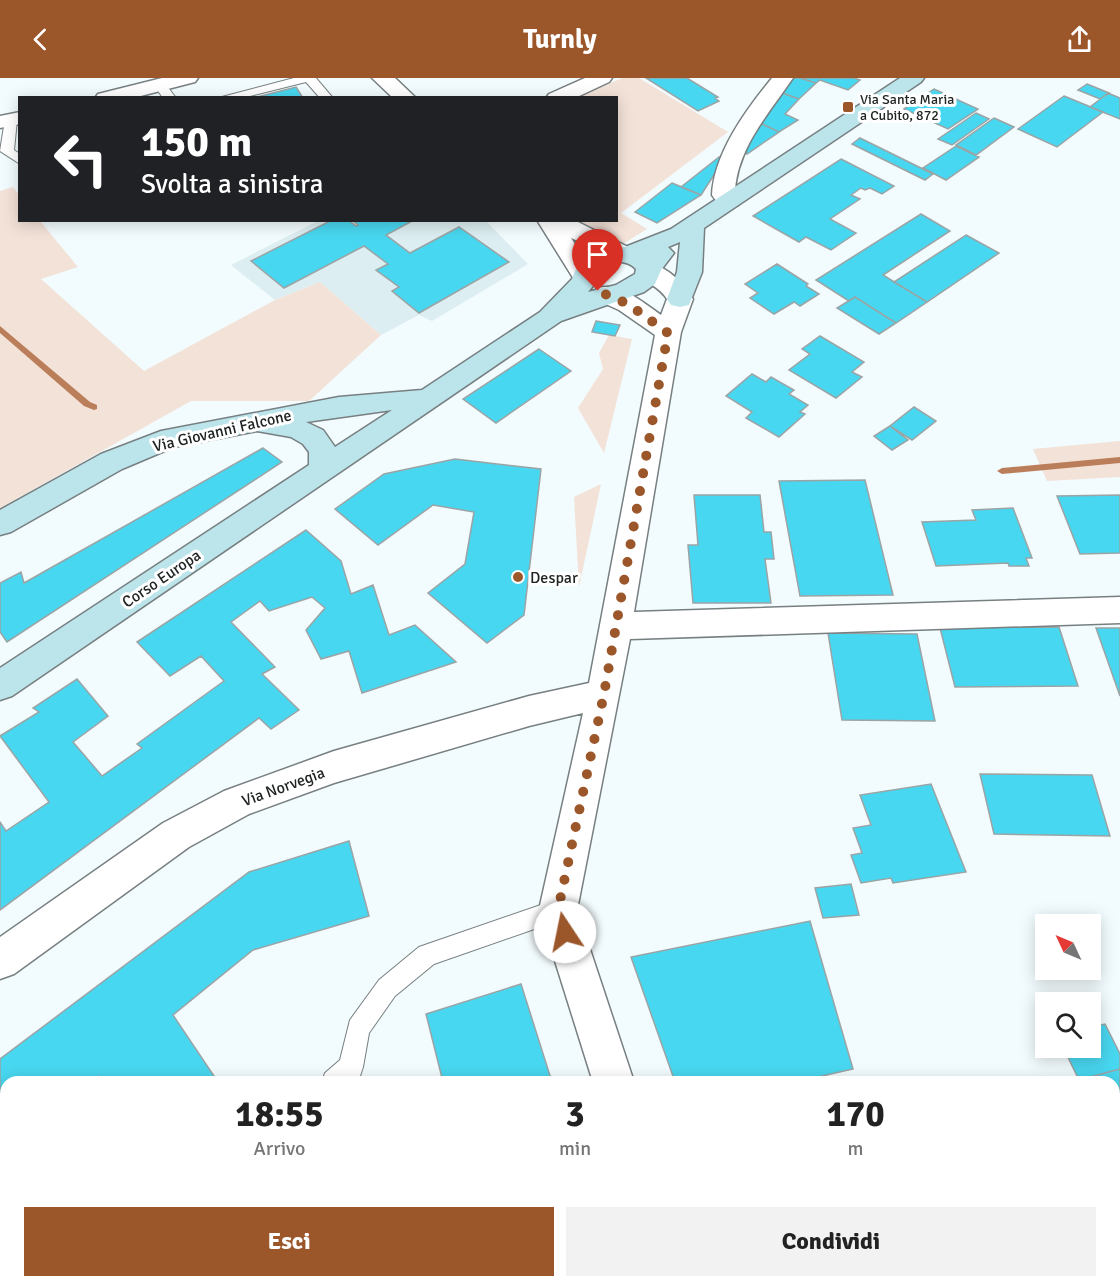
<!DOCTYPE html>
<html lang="it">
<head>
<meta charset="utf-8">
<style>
	:root { --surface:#fff; --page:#f2f2f2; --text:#222; --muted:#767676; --accent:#9b562a }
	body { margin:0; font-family:Signika,sans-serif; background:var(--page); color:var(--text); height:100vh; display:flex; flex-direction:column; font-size:22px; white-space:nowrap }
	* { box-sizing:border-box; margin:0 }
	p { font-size:20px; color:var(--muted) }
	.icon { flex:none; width:33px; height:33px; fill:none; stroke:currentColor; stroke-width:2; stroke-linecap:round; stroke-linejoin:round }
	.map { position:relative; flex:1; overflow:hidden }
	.drawer { position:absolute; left:0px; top:998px; width:1120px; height:212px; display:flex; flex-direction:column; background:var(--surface); border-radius:18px 18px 0 0; box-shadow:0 3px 15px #0003 }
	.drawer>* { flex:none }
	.banner { position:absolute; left:18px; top:18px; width:600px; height:126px; border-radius:0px; box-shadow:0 3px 15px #0003; background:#202124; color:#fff; overflow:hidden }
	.needle { width:39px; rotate:314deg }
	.tools { position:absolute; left:1035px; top:836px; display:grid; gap:12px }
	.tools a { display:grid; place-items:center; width:66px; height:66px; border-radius:0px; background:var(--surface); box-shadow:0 3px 15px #0003; font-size:30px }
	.pin { position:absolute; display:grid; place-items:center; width:51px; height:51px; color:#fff; margin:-62px -26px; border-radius:50% 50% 50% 0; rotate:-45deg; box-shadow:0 0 6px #0007 }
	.pin .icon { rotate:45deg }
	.me { position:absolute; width:66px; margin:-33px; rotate:349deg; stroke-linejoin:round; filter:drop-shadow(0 0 4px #0008) }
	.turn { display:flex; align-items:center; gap:21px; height:126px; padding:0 24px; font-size:27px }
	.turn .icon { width:78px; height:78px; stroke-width:2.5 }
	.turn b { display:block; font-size:42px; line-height:51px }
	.eta { display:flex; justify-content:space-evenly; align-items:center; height:102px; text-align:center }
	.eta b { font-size:36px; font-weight:700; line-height:42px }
	.cta { display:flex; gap:12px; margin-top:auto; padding:12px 24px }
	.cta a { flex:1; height:69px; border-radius:0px; background:var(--accent); color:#fff; font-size:24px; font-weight:700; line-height:69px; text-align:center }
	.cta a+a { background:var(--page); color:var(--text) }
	header { display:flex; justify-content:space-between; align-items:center; height:78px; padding:0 24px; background:var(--accent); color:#fff; font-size:27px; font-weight:700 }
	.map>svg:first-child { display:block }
</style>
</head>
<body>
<header><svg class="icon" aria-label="back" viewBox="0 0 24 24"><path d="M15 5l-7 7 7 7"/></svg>Turnly<svg class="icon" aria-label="share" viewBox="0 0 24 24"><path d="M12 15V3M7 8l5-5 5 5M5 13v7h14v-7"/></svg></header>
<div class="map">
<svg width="1120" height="1208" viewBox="0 0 1120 1208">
	<rect width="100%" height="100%" fill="#f2fbfd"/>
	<path fill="#dceef1" d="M 320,142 L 486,143 L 528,186 L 432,243 L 419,237 L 381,257 L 320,204 L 275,222 L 231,187 Z"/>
	<path fill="#f3e2d8" d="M 622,0 L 639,0 L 728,54 L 621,135 L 647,151 L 620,168 L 579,143 L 616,142 L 616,20 L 576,20 Z
		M 13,109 L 19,117 L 20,142 L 40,143 L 78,189 L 41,201 L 144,293 L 275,222 L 320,204 L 381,257 L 309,323 L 191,323 L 0,430 L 0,113 Z
		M 609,257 L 632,261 L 604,375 L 578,330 L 603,291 L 599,275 Z
		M 1120,363 L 1120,399 L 1047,403 L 1033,371 Z
		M 601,406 L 579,509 L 574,419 Z
		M 177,1203 L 318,1203 L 319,1208 L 171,1208 Z"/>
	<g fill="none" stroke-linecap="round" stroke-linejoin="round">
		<path fill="#ba7e5a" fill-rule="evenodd" d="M 0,248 L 90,324 L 97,327 L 97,331 L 94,332 L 84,328 L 0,255 Z
			M 1120,379 L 1120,385 L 1002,396 L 997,393 L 1002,390 Z"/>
	</g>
	<path fill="#48d7f0" stroke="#9ba4a5" stroke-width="1.5" d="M 646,0 L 687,0 L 718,19 L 715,20 L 719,23 L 698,33 Z
		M 791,0 L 800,0 L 816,5 L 799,21 L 777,13 Z
		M 800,0 L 854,0 L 860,2 L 848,12 L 820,2 L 816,5 Z
		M 1087,6 L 1109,15 L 1100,21 L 1078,12 Z
		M 296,9 L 303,20 L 253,20 Z
		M 934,11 L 978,31 L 948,51 L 904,31 Z
		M 777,13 L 799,21 L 785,36 L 798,42 L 779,54 L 756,43 Z
		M 1108,15 L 1120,20 L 1120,41 L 1090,29 Z
		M 1064,18 L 1103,34 L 1057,69 L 1018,51 Z
		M 976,35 L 989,41 L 952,67 L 938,61 Z
		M 994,40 L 1014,49 L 976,77 L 956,67 Z
		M 756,43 L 779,54 L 747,76 L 740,72 Z
		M 860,60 L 933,96 L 925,102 L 852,66 Z
		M 956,68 L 979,79 L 946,102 L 923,90 Z
		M 719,79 L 725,80 L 701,117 L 681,109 Z
		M 841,81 L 894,108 L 882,116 L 870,110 L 865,112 L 861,110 L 851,117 L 860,121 L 830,141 L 856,155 L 831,172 L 806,159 L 799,164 L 753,138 Z
		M 672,105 L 701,117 L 657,145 L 635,134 Z
		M 921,136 L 950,153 L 883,197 L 927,224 L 896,245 L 855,219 L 849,223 L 816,202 Z
		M 332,142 L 348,142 L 356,148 L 358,147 L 352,142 L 414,142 L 386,157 L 410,175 L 459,149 L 509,184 L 419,235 L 392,213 L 399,209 L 376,192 L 388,186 L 364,168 L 284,210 L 251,183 Z
		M 966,157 L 999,175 L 927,224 L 894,204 Z
		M 777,186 L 808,206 L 806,208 L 819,216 L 800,228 L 794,224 L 774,236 L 750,220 L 758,215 L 745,206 Z
		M 855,219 L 896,245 L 879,256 L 837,230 Z
		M 596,243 L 620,247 L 615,258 L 592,254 Z
		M 820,258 L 864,284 L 852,294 L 862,299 L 836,320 L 789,292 L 810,276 L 802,271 Z
		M 539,271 L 571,293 L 496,345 L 463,321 Z
		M 752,296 L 766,304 L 771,299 L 794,312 L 789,316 L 808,327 L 800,334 L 805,336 L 779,359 L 746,340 L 752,334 L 726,318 Z
		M 914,329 L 936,343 L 912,362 L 890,348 Z
		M 890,348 L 908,362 L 892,372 L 874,358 Z
		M 263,370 L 282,384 L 7,564 L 0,554 L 0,505 L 21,494 L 24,505 Z
		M 455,381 L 541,391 L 524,537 L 487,565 L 428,515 L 465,486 L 474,434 L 433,427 L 378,467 L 335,431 L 384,396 Z
		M 865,402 L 893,517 L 800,518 L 779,403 Z
		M 694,417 L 760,417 L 764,454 L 771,454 L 774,481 L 765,481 L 771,525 L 693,525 L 688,467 L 698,467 Z
		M 1120,417 L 1120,475 L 1080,476 L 1057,418 Z
		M 1013,430 L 1032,480 L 1026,480 L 1029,488 L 1009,488 L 1008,485 L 936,488 L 922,444 L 976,442 L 972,432 Z
		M 306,452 L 341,483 L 351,516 L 373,507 L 389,557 L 415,547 L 456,584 L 362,615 L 349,573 L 321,581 L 306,552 L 325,530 L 312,519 L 269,533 L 260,523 L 231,544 L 275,589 L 262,596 L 299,632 L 271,651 L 259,640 L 0,832 L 0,744 L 6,753 L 49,724 L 0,658 L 39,634 L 33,630 L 77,601 L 108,638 L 73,664 L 102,698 L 142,670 L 137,666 L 224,603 L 201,578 L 170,598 L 137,564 Z
		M 1059,549 L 1078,608 L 955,609 L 940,550 Z
		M 1096,550 L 1120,550 L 1120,618 Z
		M 828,555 L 917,556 L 935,643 L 842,642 Z
		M 980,696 L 1092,697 L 1110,758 L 994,756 Z
		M 931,706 L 966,794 L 893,805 L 891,800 L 861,805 L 851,777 L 862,775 L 853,750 L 871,747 L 860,717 Z
		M 349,763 L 369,838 L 253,872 L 173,937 L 218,1004 L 102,1004 L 99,998 L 92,1004 L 6,1004 L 6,1071 L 0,1076 L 0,981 L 249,794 Z
		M 851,806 L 859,837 L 823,840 L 815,810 Z
		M 810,843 L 853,991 L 796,1004 L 675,1004 L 631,879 Z
		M 521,906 L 552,1004 L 443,1004 L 426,936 Z
		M 1105,946 L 1120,976 L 1120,991 L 1079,1002 L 1063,969 L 1090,969 L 1090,949 Z
		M 1120,991 L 1120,1033 L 1114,1035 L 1114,1004 L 1079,1004 L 1079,1002 Z
		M 0,1143 L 6,1154 L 6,1203 L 32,1203 L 35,1208 L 0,1208 Z
		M 493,1203 L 616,1203 L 617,1208 L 494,1208 Z"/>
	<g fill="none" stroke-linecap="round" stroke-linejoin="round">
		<defs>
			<path id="service" d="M 294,0 L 316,0 L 332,19 L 320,20 L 306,4 L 242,20 L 218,20 Z
				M 160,3 L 164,4 L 176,20 L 163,20 L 154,7 Z
				M 11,38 L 17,42 L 14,72 L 20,76 L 20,86 L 0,73 L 5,42 Z
				M 558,821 L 566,824 L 569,832 L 566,840 L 434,886 L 395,918 L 369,955 L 363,989 L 360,998 L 353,1004 L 322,1004 L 325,995 L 340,982 L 350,942 L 379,902 L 419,869 Z
				M 96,1203 L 125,1203 L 123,1208 L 94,1208 Z
				M 389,1203 L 415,1203 L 416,1208 L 390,1208 Z"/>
			<path id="minor" d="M 162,0 L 198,0 L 195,4 L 133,20 L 95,20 L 98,16 Z
				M 372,0 L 395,0 L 416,20 L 393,20 Z
				M 585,0 L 612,0 L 609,4 L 575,20 L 546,20 L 549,16 Z
				M 772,0 L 793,0 C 770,34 736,71 735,115 L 742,122 L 738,127 C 727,130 718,127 712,117 C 714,75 746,32 772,0 Z
				M 20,34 L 20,46 L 0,50 L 0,38 Z
				M 537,142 L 574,142 L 630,170 L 633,175 L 630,180 L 621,182 L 571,160 L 596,198 L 593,203 L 584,206 L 575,203 Z
				M 649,185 C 669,190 682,204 693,221 L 681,254 L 634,534 L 1120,519 L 1120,545 L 630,561 L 577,832 L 634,1004 L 593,1004 L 539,832 L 583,635 L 529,648 L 334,705 L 249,736 L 189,769 L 14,896 L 0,901 L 0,859 L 163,745 L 224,713 L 334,673 L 529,618 L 589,605 L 655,257 L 619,232 L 597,222 L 594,216 L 597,210 C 620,204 644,225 661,237 L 667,221 C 660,209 645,205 637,193 L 640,188 Z
				M 658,1203 L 704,1203 L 705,1208 L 659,1208 Z"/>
			<path id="secondary" d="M 900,0 L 924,0 L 921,4 L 704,150 L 702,194 L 689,227 L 680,229 L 671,227 L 667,221 L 677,194 L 680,164 L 668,169 L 674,175 L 661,192 L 655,206 L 644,214 L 561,243 L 12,618 L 0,622 L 0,590 L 309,387 L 309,374 L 303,366 L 291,359 L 257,353 L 174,369 L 122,391 L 11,454 L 0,457 L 0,432 L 101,376 L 161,353 L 339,319 L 422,312 L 540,234 L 572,201 L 575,193 L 589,178 L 606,171 L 625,169 L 671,151 ZM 614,184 C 623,183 630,185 636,191 L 635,196 L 616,207 L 588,214 L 597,203 L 598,195 ZM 392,332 L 335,369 L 323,352 L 306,344 Z"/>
		</defs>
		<use href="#service" stroke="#777f81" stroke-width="2"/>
		<use href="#minor" stroke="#777f81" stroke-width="3"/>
		<use href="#secondary" stroke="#777f81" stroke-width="3"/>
		<use href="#service" fill="#fff" fill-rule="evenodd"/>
		<use href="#minor" fill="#fff" fill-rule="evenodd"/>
		<use href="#secondary" fill="#bce5eb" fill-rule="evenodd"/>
	</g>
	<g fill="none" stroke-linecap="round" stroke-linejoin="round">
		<path stroke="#9b562a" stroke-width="10" stroke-dasharray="0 18" d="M 565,854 L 558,832 L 604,616 L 668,255 L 628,226 L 598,213"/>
	</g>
	<g fill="#9b562a" stroke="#fff" stroke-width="2">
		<rect x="842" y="23" width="12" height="12" rx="3"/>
		<circle cx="518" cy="499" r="6"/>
	</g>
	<g text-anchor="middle" stroke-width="6" stroke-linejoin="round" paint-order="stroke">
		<g font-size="14" fill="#202323" stroke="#fff" text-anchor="start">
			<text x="860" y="26">Via Santa Maria<tspan x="860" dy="16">a Cubito, 872</tspan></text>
		</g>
		<g font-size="16" fill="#202323" stroke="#fff">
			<text transform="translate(222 352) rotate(-13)" y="6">Via Giovanni Falcone</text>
			<text transform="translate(161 500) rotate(-34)" y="6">Corso Europa</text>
			<text transform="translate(283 708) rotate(-20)" y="6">Via Norvegia</text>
		</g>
		<g font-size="16" fill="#202323" stroke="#fff" text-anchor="start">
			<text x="530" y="505">Despar</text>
		</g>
	</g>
</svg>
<div class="tools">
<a><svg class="needle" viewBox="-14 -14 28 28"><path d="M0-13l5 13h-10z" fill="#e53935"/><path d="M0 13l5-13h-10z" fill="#767676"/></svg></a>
<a><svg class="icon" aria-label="search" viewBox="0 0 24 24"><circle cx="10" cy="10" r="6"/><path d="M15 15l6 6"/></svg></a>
</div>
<div class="pin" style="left:598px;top:213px;background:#d93025"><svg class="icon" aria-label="arrive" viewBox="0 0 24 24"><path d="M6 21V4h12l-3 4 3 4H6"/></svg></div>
<svg class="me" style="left:565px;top:854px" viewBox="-20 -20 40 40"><circle r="19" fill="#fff"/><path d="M0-13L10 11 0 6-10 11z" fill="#9b562a"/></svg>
<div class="banner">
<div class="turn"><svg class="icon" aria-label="left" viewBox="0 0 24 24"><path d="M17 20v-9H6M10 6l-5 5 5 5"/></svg><div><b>150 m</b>Svolta a sinistra</div></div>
</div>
<section class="drawer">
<div class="eta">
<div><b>18:55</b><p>Arrivo</p></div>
<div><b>3</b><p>min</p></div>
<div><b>170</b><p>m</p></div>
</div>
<div class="cta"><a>Esci</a><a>Condividi</a></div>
</section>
</div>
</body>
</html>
